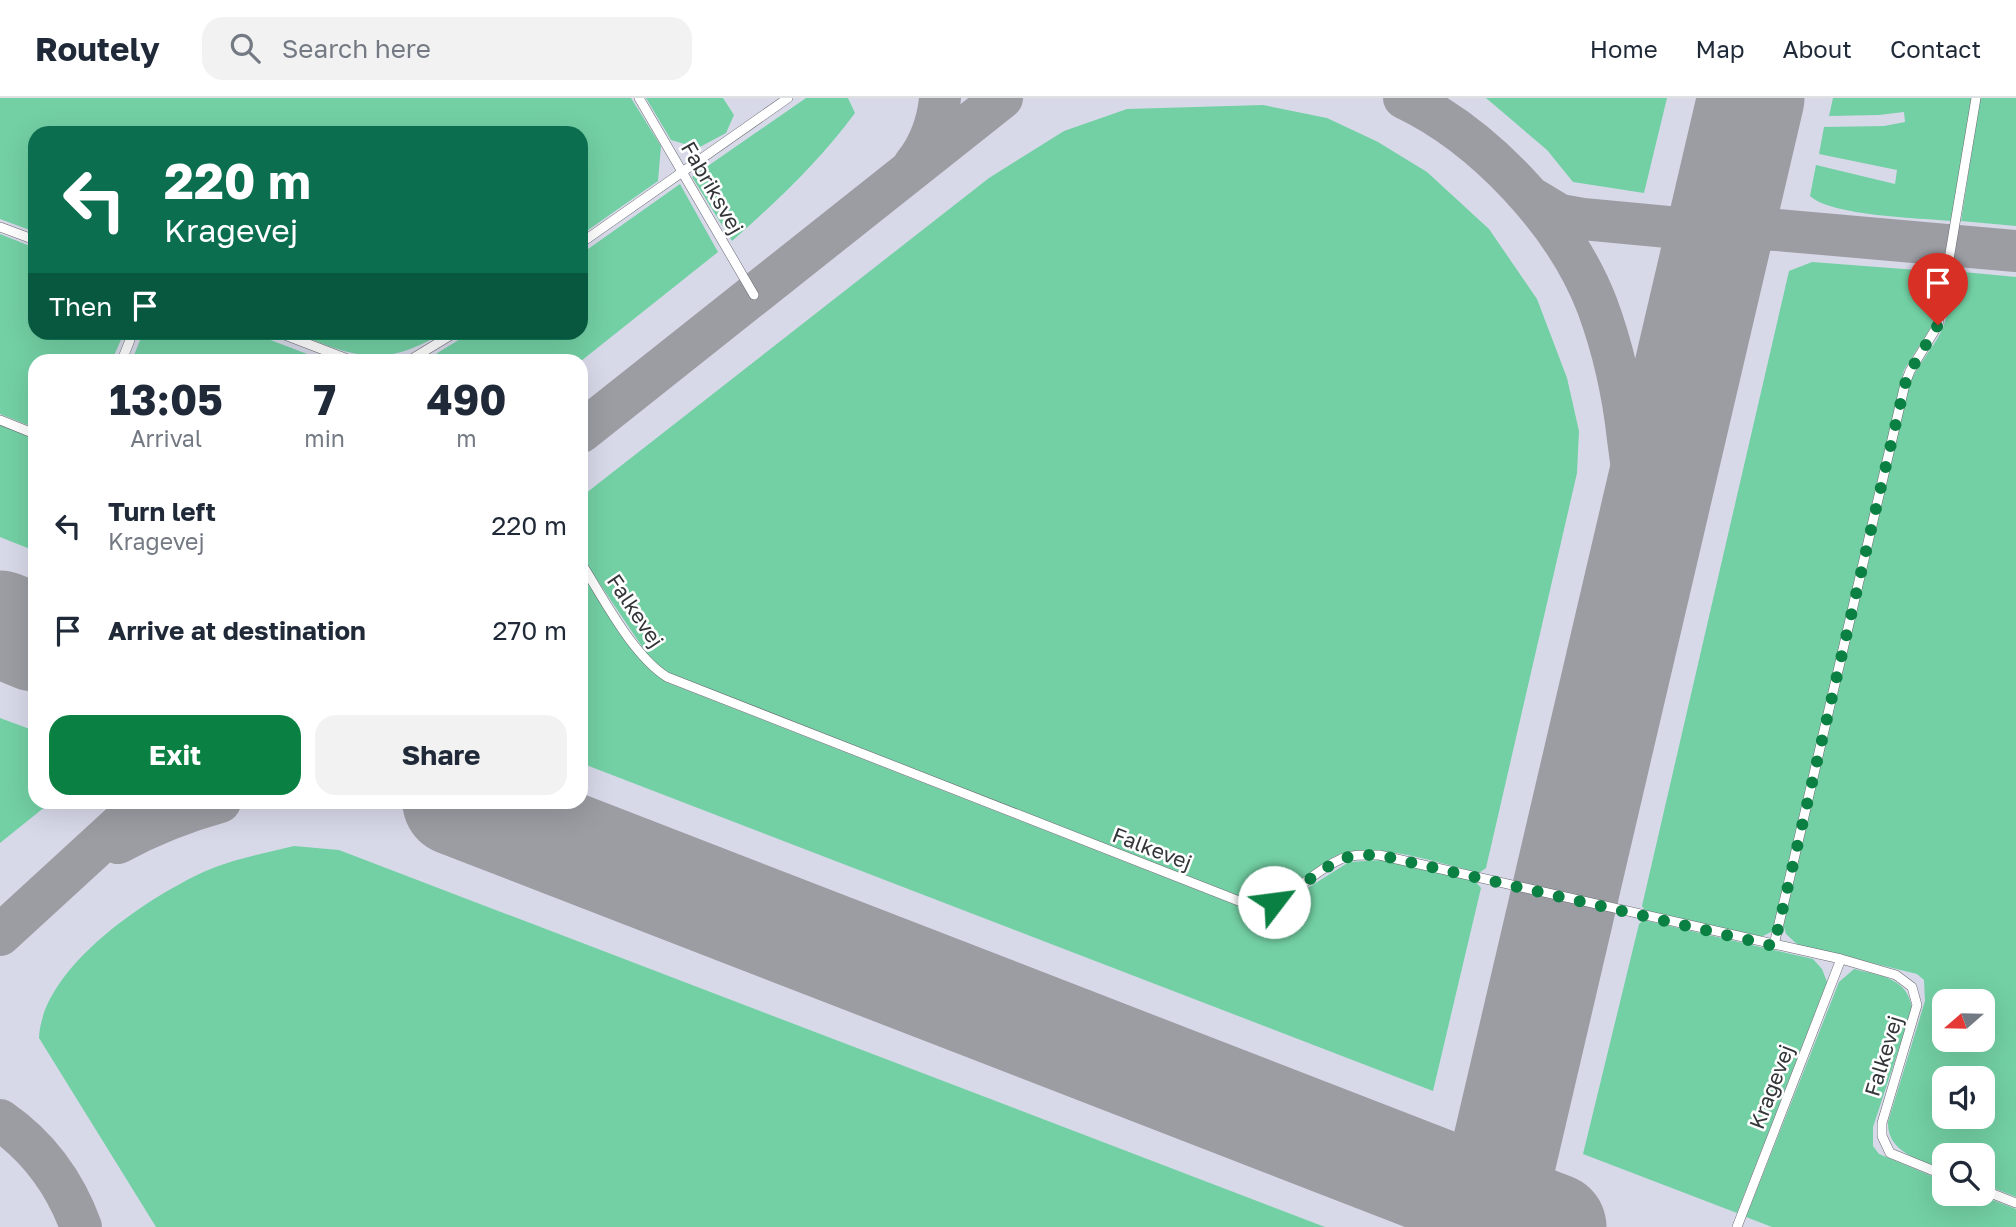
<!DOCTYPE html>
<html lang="en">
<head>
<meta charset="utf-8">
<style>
	:root { --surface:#fff; --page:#f2f2f3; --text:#1f2937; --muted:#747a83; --line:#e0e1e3; --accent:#0b8043 }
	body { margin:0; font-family:"Golos Text",sans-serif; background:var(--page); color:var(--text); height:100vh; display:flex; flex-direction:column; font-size:26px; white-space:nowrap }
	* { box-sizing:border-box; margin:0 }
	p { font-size:23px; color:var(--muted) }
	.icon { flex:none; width:38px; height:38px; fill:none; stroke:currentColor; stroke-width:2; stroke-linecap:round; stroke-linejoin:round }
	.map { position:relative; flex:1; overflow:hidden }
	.details { position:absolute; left:28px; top:256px; width:560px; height:455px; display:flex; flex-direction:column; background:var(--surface); border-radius:21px; box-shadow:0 7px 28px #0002 }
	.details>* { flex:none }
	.top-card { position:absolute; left:28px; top:28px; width:560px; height:214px; border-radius:21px; box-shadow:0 7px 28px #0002; background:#0b6e4f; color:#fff; overflow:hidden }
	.needle { width:46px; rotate:250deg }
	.controls { position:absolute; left:1932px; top:891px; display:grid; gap:14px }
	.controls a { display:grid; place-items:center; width:63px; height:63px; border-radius:14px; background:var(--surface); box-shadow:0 7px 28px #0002; font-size:35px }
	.pin { position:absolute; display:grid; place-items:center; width:60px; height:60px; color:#fff; margin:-72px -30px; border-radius:50% 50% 50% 0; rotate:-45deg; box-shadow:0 0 7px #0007 }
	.pin .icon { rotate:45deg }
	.me { position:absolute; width:77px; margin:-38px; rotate:60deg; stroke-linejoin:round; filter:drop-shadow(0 0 5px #0008) }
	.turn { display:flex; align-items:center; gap:24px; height:147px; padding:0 21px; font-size:32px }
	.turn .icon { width:91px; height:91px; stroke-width:2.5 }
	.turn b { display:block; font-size:49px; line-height:60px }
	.then { display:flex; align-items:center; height:66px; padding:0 21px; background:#0003; gap:14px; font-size:26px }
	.eta { display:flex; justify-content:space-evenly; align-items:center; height:119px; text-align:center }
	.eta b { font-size:42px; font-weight:700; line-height:49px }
	.cta { display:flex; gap:14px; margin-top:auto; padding:14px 21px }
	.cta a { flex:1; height:80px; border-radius:21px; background:var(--accent); color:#fff; font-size:28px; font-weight:700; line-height:80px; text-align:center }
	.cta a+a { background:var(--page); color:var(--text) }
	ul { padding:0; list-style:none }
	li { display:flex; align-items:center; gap:21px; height:105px; padding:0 21px }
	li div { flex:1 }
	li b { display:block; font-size:26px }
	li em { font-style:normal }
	header { display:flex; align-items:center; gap:42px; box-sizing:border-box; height:98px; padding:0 35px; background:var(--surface); border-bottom:2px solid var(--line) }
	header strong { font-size:33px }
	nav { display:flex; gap:38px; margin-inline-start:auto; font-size:24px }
	.search { width:490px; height:63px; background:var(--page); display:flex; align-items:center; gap:18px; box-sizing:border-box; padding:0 24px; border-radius:21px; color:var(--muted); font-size:26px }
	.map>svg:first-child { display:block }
</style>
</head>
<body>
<header>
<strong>Routely</strong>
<div class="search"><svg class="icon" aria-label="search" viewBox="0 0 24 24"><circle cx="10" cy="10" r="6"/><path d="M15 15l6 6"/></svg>Search here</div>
<nav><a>Home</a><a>Map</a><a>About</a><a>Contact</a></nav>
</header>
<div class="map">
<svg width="2016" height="1129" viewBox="0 0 2016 1129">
	<rect width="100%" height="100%" fill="#e2e4ec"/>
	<path fill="#d7d9e9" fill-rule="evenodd" d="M 0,0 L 2016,0 L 2016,1129 L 0,1129 ZM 35,35 L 581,35 L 581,234 L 35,234 ZM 35,262 L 581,262 L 581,704 L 35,704 ZM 1944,903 L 1983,903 L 1983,942 L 1944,942 ZM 1944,980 L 1983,980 L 1983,1018 L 1944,1018 ZM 1944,1057 L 1983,1057 L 1983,1096 L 1944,1096 Z"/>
	<path fill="#73d0a4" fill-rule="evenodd" d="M 0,0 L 631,0 L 661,48 L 658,83 L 581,137 L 581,35 L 35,35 L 35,134 L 0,121 Z
		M 646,0 L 723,0 L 734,17 L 726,35 L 698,50 L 671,42 Z
		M 806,0 L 848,0 L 855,15 C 818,65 778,102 732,143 L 692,79 Z
		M 1486,0 L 1667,0 L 1644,95 L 1573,84 L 1547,52 Z
		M 1833,0 L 1973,0 L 1952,123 C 1919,120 1832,118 1810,98 L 1816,67 L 1895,86 L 1897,72 L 1819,56 L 1824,29 L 1884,28 L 1905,24 L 1904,14 L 1879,17 L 1829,18 Z
		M 1980,0 L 2016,0 L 2016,128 L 1961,123 Z
		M 1263,7 L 1327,20 L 1378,44 L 1427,74 L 1489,131 L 1537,201 L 1567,280 L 1579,333 L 1577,375 L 1486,770 L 1479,775 C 1441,766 1367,740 1332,760 C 1299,779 1290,800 1247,801 L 685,584 L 661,570 L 649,559 L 581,458 L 581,399 L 989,80 L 1064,33 L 1127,11 Z
		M 680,86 L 718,154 L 581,263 L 426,262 L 470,235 L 581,234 L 581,156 Z
		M 0,136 L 35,150 L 35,234 L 124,235 L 112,262 L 35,262 L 35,330 L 0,316 Z
		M 1812,164 L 1943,174 L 1935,223 L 1904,272 L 1773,833 L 1759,840 L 1646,814 L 1642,808 L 1789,173 Z
		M 1953,173 L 2016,179 L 2016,1099 L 1983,1086 L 1983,1057 L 1944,1057 L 1944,1071 C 1920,1062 1887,1055 1888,1024 L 1925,903 L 1924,882 L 1917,876 L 1798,847 L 1786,836 L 1783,826 L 1909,287 C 1917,267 1931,253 1941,234 C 1950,216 1950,192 1953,173 ZM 1944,903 L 1983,903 L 1983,942 L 1944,942 ZM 1944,980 L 1983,980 L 1983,1018 L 1944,1018 Z
		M 130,235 L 252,235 L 323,262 L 132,262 L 141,240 Z
		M 295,235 L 442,235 C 383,271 355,259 295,235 Z
		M 0,326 L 35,340 L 35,453 L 0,439 Z
		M 581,472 C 606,511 629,555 666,584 L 1246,811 L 1279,808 L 1349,764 L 1382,762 L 1475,783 L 1481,790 L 1433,993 L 581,665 Z
		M 0,620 L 35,633 L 35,704 L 51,704 L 0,745 Z
		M 294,748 L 339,752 L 1325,1129 L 156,1129 L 39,940 C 42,871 140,805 197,777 C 227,762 261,756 294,748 Z
		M 1644,822 L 1813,861 L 1822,871 L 1827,884 L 1737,1115 L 1583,1056 L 1639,826 Z
		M 1854,871 C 1880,878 1908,879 1912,911 L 1873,1029 L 1873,1048 L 1879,1056 L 1944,1083 L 1944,1096 L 1977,1096 L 2016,1111 L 2016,1129 L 1772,1129 L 1746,1119 L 1839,884 Z"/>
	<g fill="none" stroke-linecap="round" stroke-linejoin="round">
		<path stroke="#9c9da3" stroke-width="42" d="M 1404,0 C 1484,38 1565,124 1597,207 C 1613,250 1623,295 1628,341 C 1630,357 1633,373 1633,389 C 1633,435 1629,481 1626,527
			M 914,67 C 929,49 938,24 940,0
			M 1530,99 L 1560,117 L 1583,121 L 1668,129 L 1777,132 L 2016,153
			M 581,334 L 1002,0
			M 118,745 C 151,727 184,714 220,704
			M 0,837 L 145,704
			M 0,1022 C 39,1049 65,1085 81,1129"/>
		<path stroke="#9c9da3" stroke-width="107" d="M 0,526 L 35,540
			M 456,704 L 1553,1129
			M 1487,1129 L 1751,0"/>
		<defs>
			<path id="service" d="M 639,0 L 754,197
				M 0,129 L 35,142
				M 581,145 L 788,0
				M 277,234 L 350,262
				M 122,262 L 130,242
				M 410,262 L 456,234
				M 0,322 L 35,336
				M 581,465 C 603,499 632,557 667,579 L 1244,805 C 1295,807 1301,779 1341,761 C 1353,756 1366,757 1379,757 L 1841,861 L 1896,877 L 1912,889 L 1917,907 L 1882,1025 L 1882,1038 L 1890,1055 L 1944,1077
				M 1774,847 L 1905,286 L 1910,273 L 1938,227 L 1976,0
				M 1983,1092 L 2016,1105
				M 1737,1129 L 1841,861"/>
		</defs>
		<use href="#service" stroke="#686970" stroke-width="10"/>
		<use href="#service" stroke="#fff" stroke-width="9"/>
	</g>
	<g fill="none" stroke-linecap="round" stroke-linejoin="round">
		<path stroke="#0b8043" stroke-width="12" stroke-dasharray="0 21.6" d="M 1274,804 C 1298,793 1317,773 1340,762 C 1352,756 1366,757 1379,757 L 1774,848 L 1905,286 L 1910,273 L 1938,227"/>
	</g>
	<g text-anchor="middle" stroke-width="5" stroke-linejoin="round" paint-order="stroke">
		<g font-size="21" fill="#343538" stroke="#fff">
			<text transform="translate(712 90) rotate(60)" y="7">Fabriksvej</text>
			<text transform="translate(635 513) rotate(56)" y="7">Falkevej</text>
			<text transform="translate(1152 751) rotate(21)" y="7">Falkevej</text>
			<text transform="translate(1884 958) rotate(-73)" y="7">Falkevej</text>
			<text transform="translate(1772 989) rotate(-69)" y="7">Kragevej</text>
		</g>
	</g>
</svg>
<div class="controls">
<a><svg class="needle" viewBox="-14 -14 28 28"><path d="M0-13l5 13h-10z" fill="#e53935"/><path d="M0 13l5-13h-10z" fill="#747a83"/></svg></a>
<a><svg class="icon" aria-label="sound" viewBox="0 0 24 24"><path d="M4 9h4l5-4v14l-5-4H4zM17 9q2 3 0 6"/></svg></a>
<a><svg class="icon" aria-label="search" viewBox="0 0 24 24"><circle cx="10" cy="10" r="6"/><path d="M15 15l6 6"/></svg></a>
</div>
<div class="pin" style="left:1938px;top:227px;background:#d93025"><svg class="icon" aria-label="arrive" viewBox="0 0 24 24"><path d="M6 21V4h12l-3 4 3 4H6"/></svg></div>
<svg class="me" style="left:1274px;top:804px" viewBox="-20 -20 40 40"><circle r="19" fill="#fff"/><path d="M0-13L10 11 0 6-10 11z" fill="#0b8043"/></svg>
<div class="top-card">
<div class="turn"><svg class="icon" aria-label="left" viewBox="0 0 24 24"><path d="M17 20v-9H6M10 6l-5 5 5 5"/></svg><div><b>220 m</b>Kragevej</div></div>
<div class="then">Then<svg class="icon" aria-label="arrive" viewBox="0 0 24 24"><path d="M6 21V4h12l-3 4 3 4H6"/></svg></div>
</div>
<section class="details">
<div class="eta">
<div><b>13:05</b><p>Arrival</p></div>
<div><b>7</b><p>min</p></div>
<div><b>490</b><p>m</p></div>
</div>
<ul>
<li><svg class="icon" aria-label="left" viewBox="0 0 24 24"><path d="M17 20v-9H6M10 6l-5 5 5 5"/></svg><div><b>Turn left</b><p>Kragevej</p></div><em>220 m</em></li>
<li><svg class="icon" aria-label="arrive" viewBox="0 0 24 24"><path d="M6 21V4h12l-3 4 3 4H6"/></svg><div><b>Arrive at destination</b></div><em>270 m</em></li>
</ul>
<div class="cta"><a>Exit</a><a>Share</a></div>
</section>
</div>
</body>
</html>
